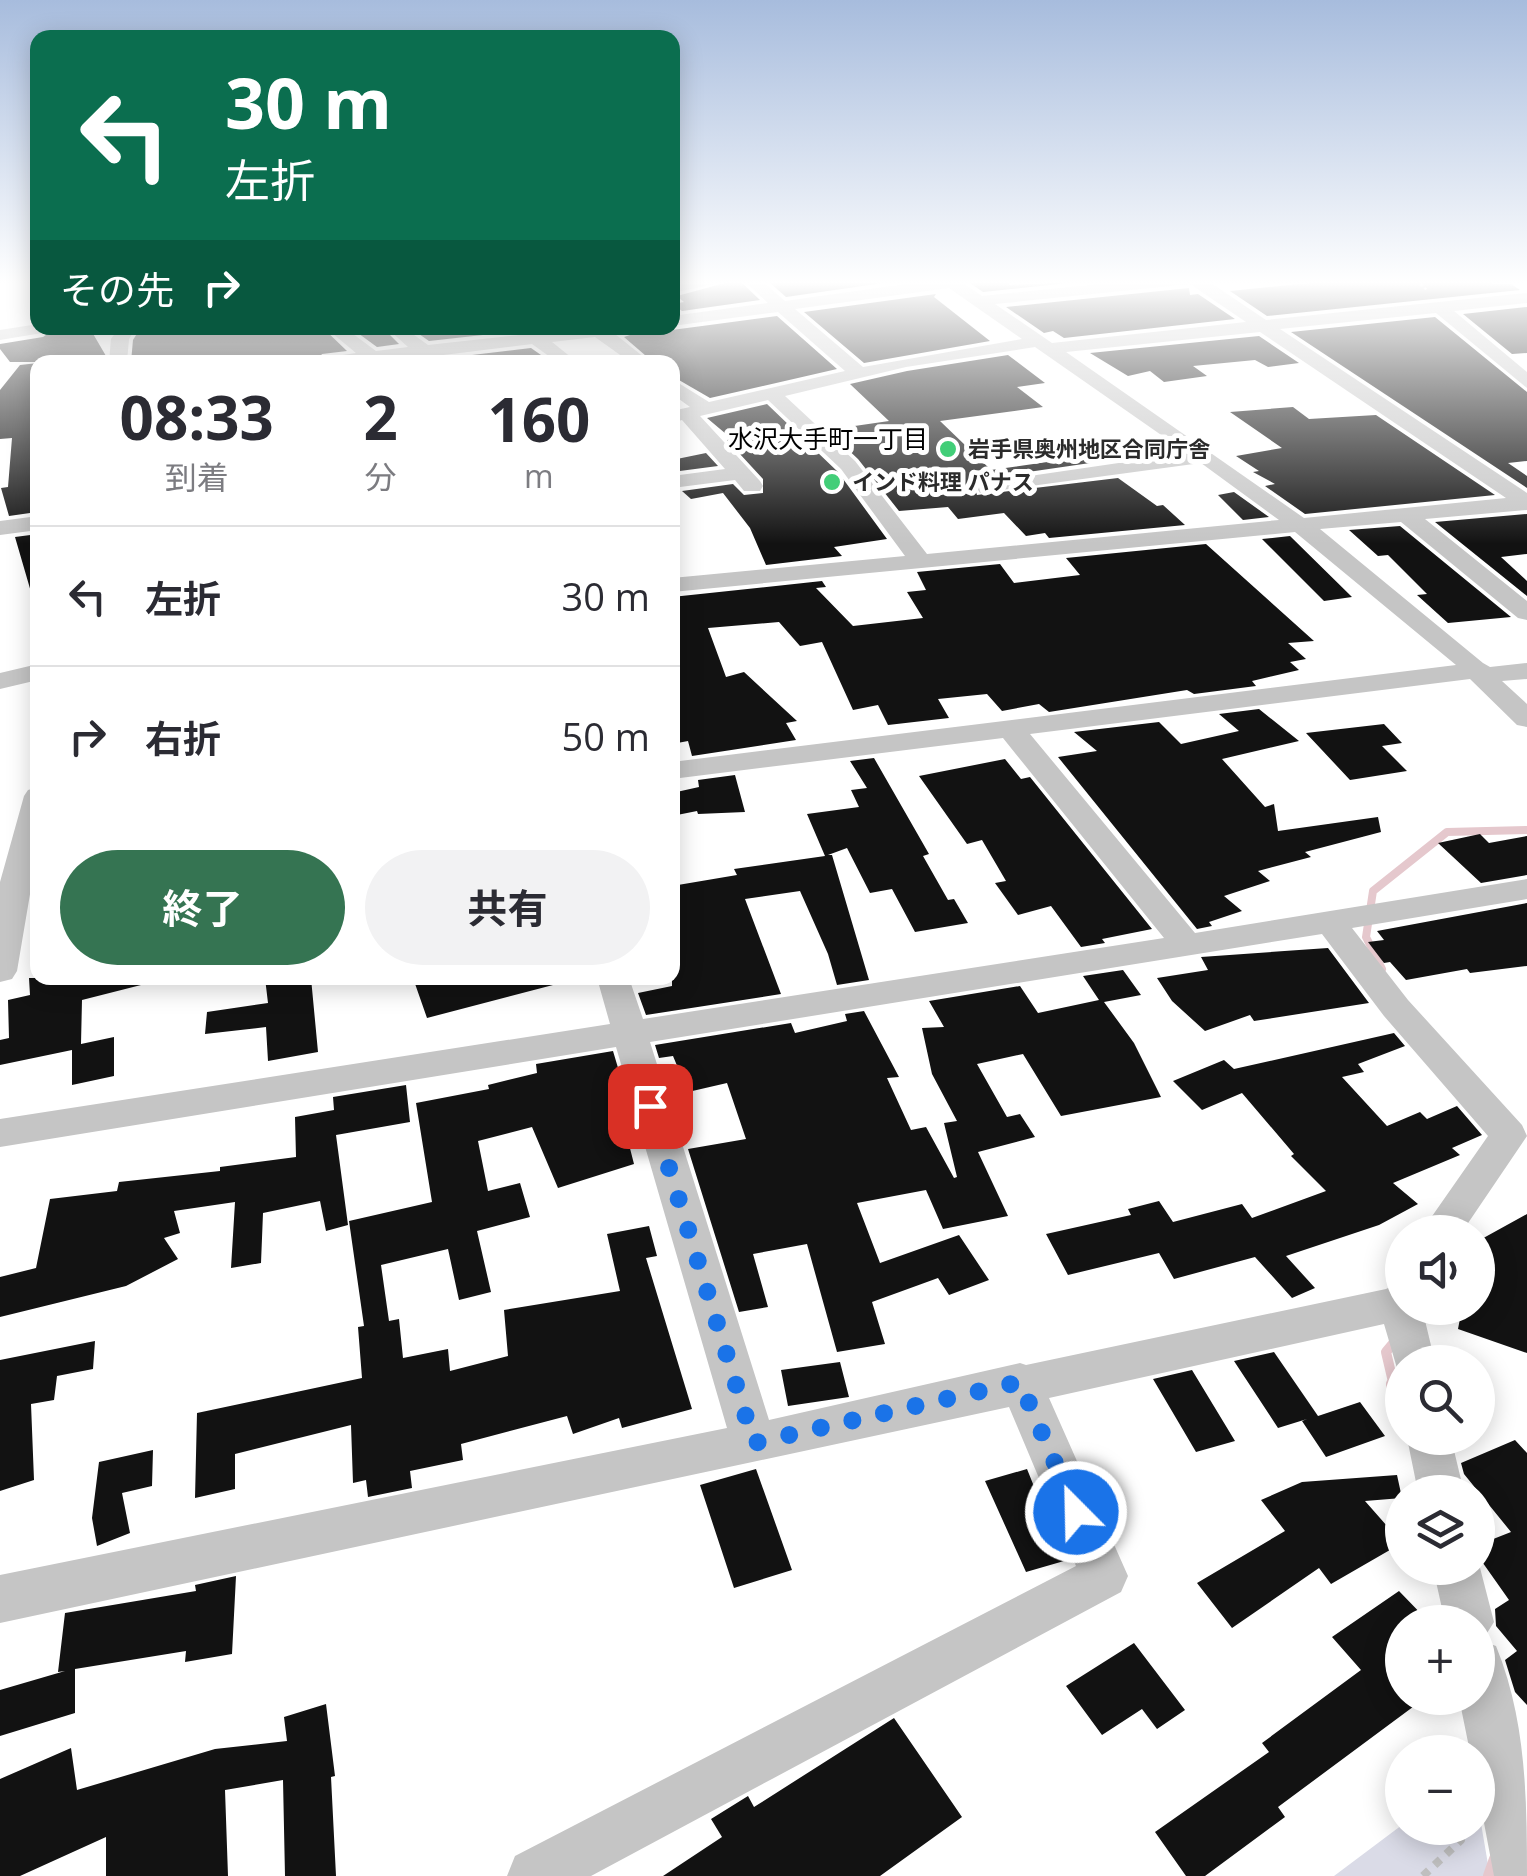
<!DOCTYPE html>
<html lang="ja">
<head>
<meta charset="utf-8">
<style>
	:root { --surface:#fff; --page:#f2f2f3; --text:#2b2b33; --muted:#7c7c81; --line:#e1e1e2; --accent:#357452 }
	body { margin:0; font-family:"Open Sans","Noto Sans JP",sans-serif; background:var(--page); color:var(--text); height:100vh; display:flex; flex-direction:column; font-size:38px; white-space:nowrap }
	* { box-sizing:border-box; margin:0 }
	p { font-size:32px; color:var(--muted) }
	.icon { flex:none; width:55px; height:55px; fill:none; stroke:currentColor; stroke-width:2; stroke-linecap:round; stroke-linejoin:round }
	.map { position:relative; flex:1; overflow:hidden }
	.side { position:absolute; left:30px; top:355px; width:650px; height:630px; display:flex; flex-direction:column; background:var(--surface); border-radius:20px; box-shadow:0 5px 25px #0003 }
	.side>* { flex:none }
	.guide { position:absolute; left:30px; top:30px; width:650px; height:305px; border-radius:20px; box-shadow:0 5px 25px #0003; background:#0b6e4f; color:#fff; overflow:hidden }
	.controls { position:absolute; left:1385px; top:1215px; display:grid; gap:20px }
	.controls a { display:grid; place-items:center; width:110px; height:110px; border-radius:50%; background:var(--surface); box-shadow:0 5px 25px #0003; font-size:50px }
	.pin { position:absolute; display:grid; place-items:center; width:85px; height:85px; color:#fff; margin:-42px; border-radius:20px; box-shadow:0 5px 15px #0006 }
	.me { position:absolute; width:110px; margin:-55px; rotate:337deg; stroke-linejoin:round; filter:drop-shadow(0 0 8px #0008) }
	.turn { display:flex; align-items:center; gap:35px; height:210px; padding:0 30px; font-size:45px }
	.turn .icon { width:130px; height:130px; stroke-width:2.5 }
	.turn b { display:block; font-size:70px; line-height:85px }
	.then { display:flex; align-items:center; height:95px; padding:0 30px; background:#0003; gap:20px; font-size:38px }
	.eta { display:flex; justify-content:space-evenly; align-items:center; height:170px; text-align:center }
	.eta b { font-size:60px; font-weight:700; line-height:70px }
	.button { display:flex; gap:20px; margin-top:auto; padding:20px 30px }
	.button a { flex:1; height:115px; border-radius:60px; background:var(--accent); color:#fff; font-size:40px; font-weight:700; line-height:115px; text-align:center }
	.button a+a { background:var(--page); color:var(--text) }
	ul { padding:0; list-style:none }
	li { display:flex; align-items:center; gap:30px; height:140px; padding:0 30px; border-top:2px solid var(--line) }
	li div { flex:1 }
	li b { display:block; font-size:38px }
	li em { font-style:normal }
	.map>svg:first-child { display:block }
</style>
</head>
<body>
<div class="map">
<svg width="1527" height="1876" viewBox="0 0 1527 1876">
	<rect width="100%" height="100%" fill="#fff"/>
	<path fill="#dadbe7" d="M 1478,1806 L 1490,1876 L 1334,1876 L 1402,1825 L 1478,1828 Z"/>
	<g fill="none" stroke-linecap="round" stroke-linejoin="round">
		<path stroke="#e5c8cd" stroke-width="8" d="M 1382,969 L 1366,937 L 1373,891 L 1447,832 L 1527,830"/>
		<path stroke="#e5c8cd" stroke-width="10" d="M 1394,1386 L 1386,1352 L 1396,1340"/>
		<path stroke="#e5c8cd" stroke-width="14" d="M 1393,1384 L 1402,1420
			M 1490,1876 L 1496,1859"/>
	</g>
	<path fill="#121212" d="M 732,281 L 740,281 L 760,300 L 682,311 L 673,304 L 684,302 L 677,296 Z
		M 768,281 L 897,281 L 786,297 Z
		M 967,281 L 1009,281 L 1009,285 L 1087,281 L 983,292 Z
		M 1330,281 L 1492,281 L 1492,284 L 1511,284 L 1520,290 L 1267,316 L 1230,291 Z
		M 1189,288 L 1190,295 L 1198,294 L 1235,319 L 1064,338 L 1053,331 L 1044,333 L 1006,307 Z
		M 936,294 L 934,297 L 990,341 L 864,363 L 804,312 Z
		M 1527,307 L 1527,353 L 1512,354 L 1463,314 Z
		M 777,316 L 837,369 L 710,398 L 672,376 L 672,362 L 653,362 L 624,337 L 633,334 L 636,328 L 672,330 Z
		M 1435,317 L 1527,392 L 1527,461 L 1508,463 L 1527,476 L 1527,488 L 1291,332 Z
		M 56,328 L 74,328 L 79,334 L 92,332 L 106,356 L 57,362 L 10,362 L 0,349 L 0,344 L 43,337 Z
		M 198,328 L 323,328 L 347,351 L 322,354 L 316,362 L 196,362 L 192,357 L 131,362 L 133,340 L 138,332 Z
		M 351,328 L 383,328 L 399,344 L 377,347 Z
		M 462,328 L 515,328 L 520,331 L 429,341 L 419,334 Z
		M 1259,336 L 1299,363 L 1268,367 L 1255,360 L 1193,366 L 1207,376 L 1164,382 L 1150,371 L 1128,376 L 1090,353 Z
		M 531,348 L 551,362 L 413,362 Z
		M 1008,355 L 1045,383 L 1017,387 L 1043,407 L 940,421 L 991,470 L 1089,456 L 1097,462 L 980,479 L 974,486 L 977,495 L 1118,478 L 1157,506 L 1163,505 L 1185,525 L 1049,538 L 1045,533 L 1026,536 L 1004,513 L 958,519 L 948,507 L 899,511 L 858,459 L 827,430 L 889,421 L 850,384 L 907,371 Z
		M 38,363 L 37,512 L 9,516 L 1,488 L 8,487 L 12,438 L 0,439 L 0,390 L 20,365 Z
		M 767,404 L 838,472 L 887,539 L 834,547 L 842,556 L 766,565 L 750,528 L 723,493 L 691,499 L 682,491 L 733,484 L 744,495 L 763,493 L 763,479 L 727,440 L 732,439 L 707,418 Z
		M 1293,407 L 1309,419 L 1376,415 L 1495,495 L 1305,514 L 1265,486 L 1275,484 L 1253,472 L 1259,471 L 1236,456 L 1282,448 L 1230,412 Z
		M 706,453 L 718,466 L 672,472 L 672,460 Z
		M 1234,492 L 1269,517 L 1243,520 L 1218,495 Z
		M 1527,514 L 1527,554 L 1501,557 L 1527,581 L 1527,596 L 1435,522 Z
		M 1400,526 L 1511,617 L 1448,623 L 1417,595 L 1427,594 L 1388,555 L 1378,556 L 1349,530 Z
		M 38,534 L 38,591 L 31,592 L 15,537 Z
		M 1290,536 L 1352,597 L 1324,601 L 1262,539 Z
		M 1206,544 L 1314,641 L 1288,643 L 1306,659 L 1290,662 L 1299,670 L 1252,681 L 1256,686 L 1194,694 L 1187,690 L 1049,712 L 1039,704 L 1002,711 L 987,694 L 938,699 L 949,718 L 888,725 L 878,705 L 853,710 L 822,642 L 800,646 L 779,622 L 708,628 L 726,677 L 744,672 L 797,721 L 786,723 L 796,740 L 692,756 L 688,741 L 672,744 L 672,597 L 822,581 L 826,587 L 816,588 L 853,626 L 923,618 L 907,592 L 926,590 L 917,572 L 1000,564 L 1014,583 L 1080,575 L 1066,558 Z
		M 1259,709 L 1299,741 L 1222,759 L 1265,807 L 1274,804 L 1278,831 L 1378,817 L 1381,832 L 1305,852 L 1311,857 L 1258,871 L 1270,881 L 1224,896 L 1242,911 L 1209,922 L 1212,926 L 1197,929 L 1058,757 L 1097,751 L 1074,732 L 1159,722 L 1181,744 L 1239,731 L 1219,714 Z
		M 1384,724 L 1402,743 L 1382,746 L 1407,771 L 1350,780 L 1306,733 Z
		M 874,758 L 929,854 L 923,856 L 948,900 L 954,899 L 968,923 L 915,932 L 892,889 L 870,893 L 847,848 L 828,855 L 832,855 L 869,980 L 837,985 L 828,954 L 800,891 L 745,899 L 781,994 L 646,1015 L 638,993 L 672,986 L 672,886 L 737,875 L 734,869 L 825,856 L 807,814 L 859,807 L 851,790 L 867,788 L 850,761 Z
		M 1005,759 L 1021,779 L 1030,777 L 1152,929 L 1102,939 L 1105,943 L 1081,947 L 1051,906 L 1018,915 L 995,883 L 1006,881 L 982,840 L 967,844 L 919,776 Z
		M 735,775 L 745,812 L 698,814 L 697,811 L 672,816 L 672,793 L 699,787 L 698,780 Z
		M 1480,834 L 1489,843 L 1527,836 L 1527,875 L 1481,883 L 1438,843 Z
		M 1527,903 L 1527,966 L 1470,973 L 1467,969 L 1406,980 L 1390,962 L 1384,963 L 1368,942 L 1384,940 L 1377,931 Z
		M 1328,948 L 1369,1003 L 1254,1021 L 1250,1015 L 1205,1031 L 1172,1001 L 1157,978 L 1208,970 L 1201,957 Z
		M 1123,970 L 1141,995 L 1104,1002 L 1134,1043 L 1161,1097 L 1061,1116 L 1023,1054 L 977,1064 L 1007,1117 L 1020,1114 L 1035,1137 L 978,1152 L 1008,1216 L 943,1229 L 926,1190 L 857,1203 L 880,1263 L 959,1235 L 989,1280 L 949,1295 L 938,1278 L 872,1302 L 885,1344 L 837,1352 L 807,1244 L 753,1254 L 768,1307 L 739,1312 L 688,1149 L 746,1139 L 727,1083 L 688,1092 L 673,1056 L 659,1058 L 655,1045 L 791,1023 L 795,1033 L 847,1021 L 845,1014 L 864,1011 L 899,1077 L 887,1078 L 911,1130 L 926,1127 L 954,1178 L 957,1177 L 944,1123 L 957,1121 L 932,1074 L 922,1028 L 944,1027 L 929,1001 L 1020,986 L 1038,1013 L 1099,1000 L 1083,976 Z
		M 29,978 L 140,978 L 141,985 L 82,1000 L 81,1044 L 114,1037 L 114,1076 L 72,1085 L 72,1050 L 0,1065 L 0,1040 L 9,1038 L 8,1000 L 30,995 Z
		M 265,978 L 311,978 L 318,1052 L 268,1061 L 266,1027 L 205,1034 L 207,1012 L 268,1003 Z
		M 413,978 L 552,978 L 553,985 L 427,1018 Z
		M 1394,1033 L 1405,1046 L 1358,1064 L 1364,1072 L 1342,1077 L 1387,1126 L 1420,1112 L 1427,1119 L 1457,1106 L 1482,1135 L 1452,1148 L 1460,1155 L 1393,1183 L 1418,1204 L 1379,1225 L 1286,1256 L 1315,1288 L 1292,1298 L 1255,1257 L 1174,1279 L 1159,1253 L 1068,1275 L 1046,1234 L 1131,1215 L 1128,1209 L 1159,1201 L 1173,1222 L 1242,1204 L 1252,1218 L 1326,1191 L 1291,1156 L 1294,1154 L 1242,1093 L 1202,1110 L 1173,1081 L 1224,1060 L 1234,1069 Z
		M 613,1051 L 632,1115 L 622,1117 L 634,1164 L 558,1188 L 532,1127 L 478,1141 L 488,1191 L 520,1183 L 530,1217 L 477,1231 L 491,1292 L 459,1300 L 448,1249 L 381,1265 L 389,1321 L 399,1319 L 403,1358 L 448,1349 L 450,1371 L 508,1356 L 504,1310 L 620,1291 L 607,1234 L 649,1226 L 657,1256 L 646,1258 L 692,1409 L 622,1428 L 619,1418 L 573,1434 L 567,1416 L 461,1444 L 463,1460 L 410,1471 L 412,1488 L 368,1497 L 366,1480 L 353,1483 L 351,1425 L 235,1454 L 235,1489 L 195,1498 L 197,1413 L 362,1378 L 358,1327 L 364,1326 L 349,1221 L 432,1202 L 416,1103 L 489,1089 L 488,1085 L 537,1073 L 536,1064 Z
		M 406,1085 L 410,1122 L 336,1135 L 348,1225 L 326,1231 L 320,1201 L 263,1213 L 261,1263 L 231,1268 L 235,1202 L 174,1211 L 180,1233 L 164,1238 L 178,1259 L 126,1286 L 0,1317 L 0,1277 L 36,1268 L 50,1199 L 117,1191 L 119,1182 L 220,1171 L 220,1167 L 296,1157 L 295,1117 L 334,1110 L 333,1097 Z
		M 1527,1214 L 1527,1353 L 1458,1329 L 1462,1308 L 1478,1308 L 1478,1241 Z
		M 95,1341 L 93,1369 L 57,1376 L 54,1400 L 31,1404 L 34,1480 L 0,1491 L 0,1360 Z
		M 1274,1352 L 1318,1416 L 1360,1402 L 1385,1436 L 1326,1457 L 1302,1421 L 1307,1419 L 1278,1428 L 1234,1361 Z
		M 840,1362 L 849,1397 L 788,1406 L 781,1370 Z
		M 1192,1370 L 1235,1441 L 1196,1452 L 1153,1379 Z
		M 1515,1440 L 1527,1453 L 1527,1705 L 1515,1692 L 1505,1660 L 1517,1651 L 1496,1626 L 1495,1609 L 1509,1600 L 1478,1556 L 1478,1545 L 1511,1532 L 1464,1474 L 1461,1463 Z
		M 153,1450 L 152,1486 L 122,1493 L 130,1533 L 97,1546 L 92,1518 L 99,1462 Z
		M 756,1469 L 792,1570 L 734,1588 L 700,1485 Z
		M 1027,1469 L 1064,1561 L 1026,1572 L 985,1481 Z
		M 1397,1475 L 1402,1498 L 1365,1501 L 1402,1543 L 1331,1584 L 1319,1568 L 1232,1628 L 1197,1583 L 1285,1531 L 1261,1500 L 1302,1482 Z
		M 236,1576 L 232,1654 L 185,1662 L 186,1651 L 75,1669 L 75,1713 L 0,1736 L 0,1690 L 65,1671 L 58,1672 L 65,1613 L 196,1591 L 195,1585 Z
		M 1399,1591 L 1429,1622 L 1402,1622 L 1402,1698 L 1425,1698 L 1278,1807 L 1285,1817 L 1205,1876 L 1186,1876 L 1155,1832 L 1269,1752 L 1262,1743 L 1361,1670 L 1332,1637 Z
		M 1134,1643 L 1185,1710 L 1157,1729 L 1142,1709 L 1102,1735 L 1066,1686 Z
		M 326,1704 L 335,1776 L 331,1777 L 336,1876 L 285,1876 L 283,1780 L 225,1790 L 228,1876 L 106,1876 L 106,1837 L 20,1876 L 0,1876 L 0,1779 L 71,1748 L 77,1790 L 215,1749 L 287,1741 L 284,1717 Z
		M 894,1718 L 962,1817 L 880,1876 L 663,1876 L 722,1837 L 711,1819 L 748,1796 L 754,1807 Z"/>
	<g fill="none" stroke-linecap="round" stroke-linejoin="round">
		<path stroke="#bfbfbf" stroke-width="2.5" stroke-dasharray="2.5 2.5" stroke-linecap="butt" d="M 1417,281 L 1428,291"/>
		<path stroke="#bfbfbf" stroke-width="8" stroke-dasharray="8 8" stroke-linecap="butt" d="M 1423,1876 L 1461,1840 L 1463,1828"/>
		<path fill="#c5c5c5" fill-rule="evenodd" d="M 729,281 L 672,293 L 672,283 Z
			M 744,281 L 762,281 L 785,301 L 927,281 L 960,281 L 982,296 L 1128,281 L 1208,281 L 1266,320 L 1527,293 L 1527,303 L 1454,311 L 1527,372 L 1527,388 L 1436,313 L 1280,329 L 1527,493 L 1527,510 L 1425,519 L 1527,601 L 1527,620 L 1518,618 L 1401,522 L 1320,529 L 1483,663 L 1490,667 L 1527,663 L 1527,679 L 1502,681 L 1527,704 L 1527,727 L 1517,725 L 1470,679 L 1030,734 L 1195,933 L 1527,879 L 1527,899 L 1352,928 L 1408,1000 L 1522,1125 L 1527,1136 L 1462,1232 L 1421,1232 L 1488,1136 L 1384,1016 L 1322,934 L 650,1042 L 769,1420 L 1020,1363 L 1026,1365 L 1386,1289 L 1402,1281 L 1402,1308 L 1422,1308 L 1435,1362 L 1402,1362 L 1402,1376 L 1399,1375 L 1384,1324 L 1049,1398 L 1128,1576 L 1121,1592 L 591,1876 L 507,1876 L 515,1856 L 1076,1566 L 1009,1407 L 0,1623 L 0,1575 L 727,1428 L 616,1047 L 0,1147 L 0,1119 L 610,1024 L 597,978 L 629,978 L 643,1019 L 1164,938 L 1003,738 L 672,779 L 672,762 L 1456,665 L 1295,532 L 672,592 L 672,578 L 905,556 L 841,469 L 768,400 L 700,416 L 760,481 L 763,486 L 760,491 L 744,491 L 735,480 L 672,488 L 672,476 L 725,469 L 682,420 L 672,423 L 672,411 L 690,407 L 672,394 L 672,379 L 709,402 L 845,371 L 778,312 L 672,326 L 672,316 L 768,303 ZM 1190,284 L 1246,322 L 1052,343 L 995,304 ZM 949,288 L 1022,339 L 863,367 L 795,309 ZM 1260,332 L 1506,498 L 1304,518 L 1066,352 ZM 1035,347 L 1187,453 L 988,482 L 980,483 L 977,488 L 980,493 L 1201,463 L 1279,520 L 927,554 L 855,461 L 785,396 L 906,367 Z
			M 38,324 L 38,328 L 51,328 L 42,333 L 0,340 L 0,330 Z
			M 119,328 L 136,328 L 129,339 L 127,362 L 109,362 L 111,339 Z
			M 326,328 L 345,328 L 376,351 L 408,347 L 387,328 L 412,328 L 410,332 L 428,345 L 583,328 L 632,328 L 630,332 L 615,334 L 650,362 L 630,362 L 595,337 L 552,342 L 577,362 L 557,362 L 532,344 L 387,362 L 320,362 L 323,358 L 356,353 Z
			M 38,516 L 38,530 L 0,535 L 0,521 Z
			M 38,664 L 38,680 L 0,689 L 0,673 Z
			M 38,787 L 38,847 L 17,971 L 12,979 L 0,982 L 0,882 L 24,796 L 28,790 Z
			M 1407,1438 L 1451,1438 L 1464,1492 L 1418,1492 Z
			M 1478,1560 L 1494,1622 L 1482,1641 L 1496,1646 C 1526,1719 1527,1798 1527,1876 L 1494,1876 L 1478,1791 L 1478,1752 L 1470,1752 L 1459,1698 L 1478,1698 L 1478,1622 L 1445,1622 L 1433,1568 L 1478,1568 Z"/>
	</g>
	<linearGradient id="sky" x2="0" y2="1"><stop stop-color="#a7bcdd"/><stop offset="0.52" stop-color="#fff"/><stop offset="1" stop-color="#fff" stop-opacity="0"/></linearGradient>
	<rect width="1527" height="544" fill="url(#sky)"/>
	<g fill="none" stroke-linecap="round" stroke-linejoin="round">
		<path stroke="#1a73e8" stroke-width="18" stroke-dasharray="0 32.4" d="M 650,1106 L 754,1443 L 1020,1382 L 1076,1512"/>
	</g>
	<g fill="#42ce78" stroke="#fff" stroke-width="4">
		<circle cx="948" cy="449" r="10"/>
		<circle cx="832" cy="482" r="10"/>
	</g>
	<g text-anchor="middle" stroke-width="10" stroke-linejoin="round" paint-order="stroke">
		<g font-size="22" font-weight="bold" fill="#2b2b2b" stroke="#fff" text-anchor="start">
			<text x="968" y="457">岩手県奥州地区合同庁舎</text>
			<text x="852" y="490">インド料理 パナス</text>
		</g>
		<g font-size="25" fill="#000" stroke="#fff">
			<text x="828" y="448">水沢大手町一丁目</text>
		</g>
	</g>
</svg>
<div class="controls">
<a><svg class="icon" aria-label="sound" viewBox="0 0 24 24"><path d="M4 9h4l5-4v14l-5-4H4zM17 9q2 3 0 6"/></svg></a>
<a><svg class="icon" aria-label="search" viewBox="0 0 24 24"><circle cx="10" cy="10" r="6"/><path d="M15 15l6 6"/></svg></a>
<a><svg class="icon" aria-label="layers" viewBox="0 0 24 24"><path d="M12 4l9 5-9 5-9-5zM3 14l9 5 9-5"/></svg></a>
<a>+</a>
<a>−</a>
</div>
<div class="pin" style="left:650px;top:1106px;background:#d93025"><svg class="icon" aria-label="arrive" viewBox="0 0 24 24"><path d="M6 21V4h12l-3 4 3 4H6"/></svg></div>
<svg class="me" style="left:1076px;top:1512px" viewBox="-20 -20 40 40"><circle r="17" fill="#1a73e8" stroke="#fff" stroke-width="3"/><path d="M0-11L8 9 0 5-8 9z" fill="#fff"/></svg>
<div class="guide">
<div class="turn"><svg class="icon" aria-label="left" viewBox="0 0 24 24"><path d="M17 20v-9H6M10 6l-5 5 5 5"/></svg><div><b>30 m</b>左折</div></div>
<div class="then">その先<svg class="icon" aria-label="right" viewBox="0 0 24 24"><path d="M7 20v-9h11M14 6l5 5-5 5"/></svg></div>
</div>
<section class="side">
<div class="eta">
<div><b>08:33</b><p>到着</p></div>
<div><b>2</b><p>分</p></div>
<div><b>160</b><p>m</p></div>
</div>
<ul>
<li><svg class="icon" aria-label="left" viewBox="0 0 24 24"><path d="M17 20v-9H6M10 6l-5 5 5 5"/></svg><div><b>左折</b></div><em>30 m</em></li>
<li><svg class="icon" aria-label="right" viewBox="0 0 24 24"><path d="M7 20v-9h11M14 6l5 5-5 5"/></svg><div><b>右折</b></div><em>50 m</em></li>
</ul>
<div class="button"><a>終了</a><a>共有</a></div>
</section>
</div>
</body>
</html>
